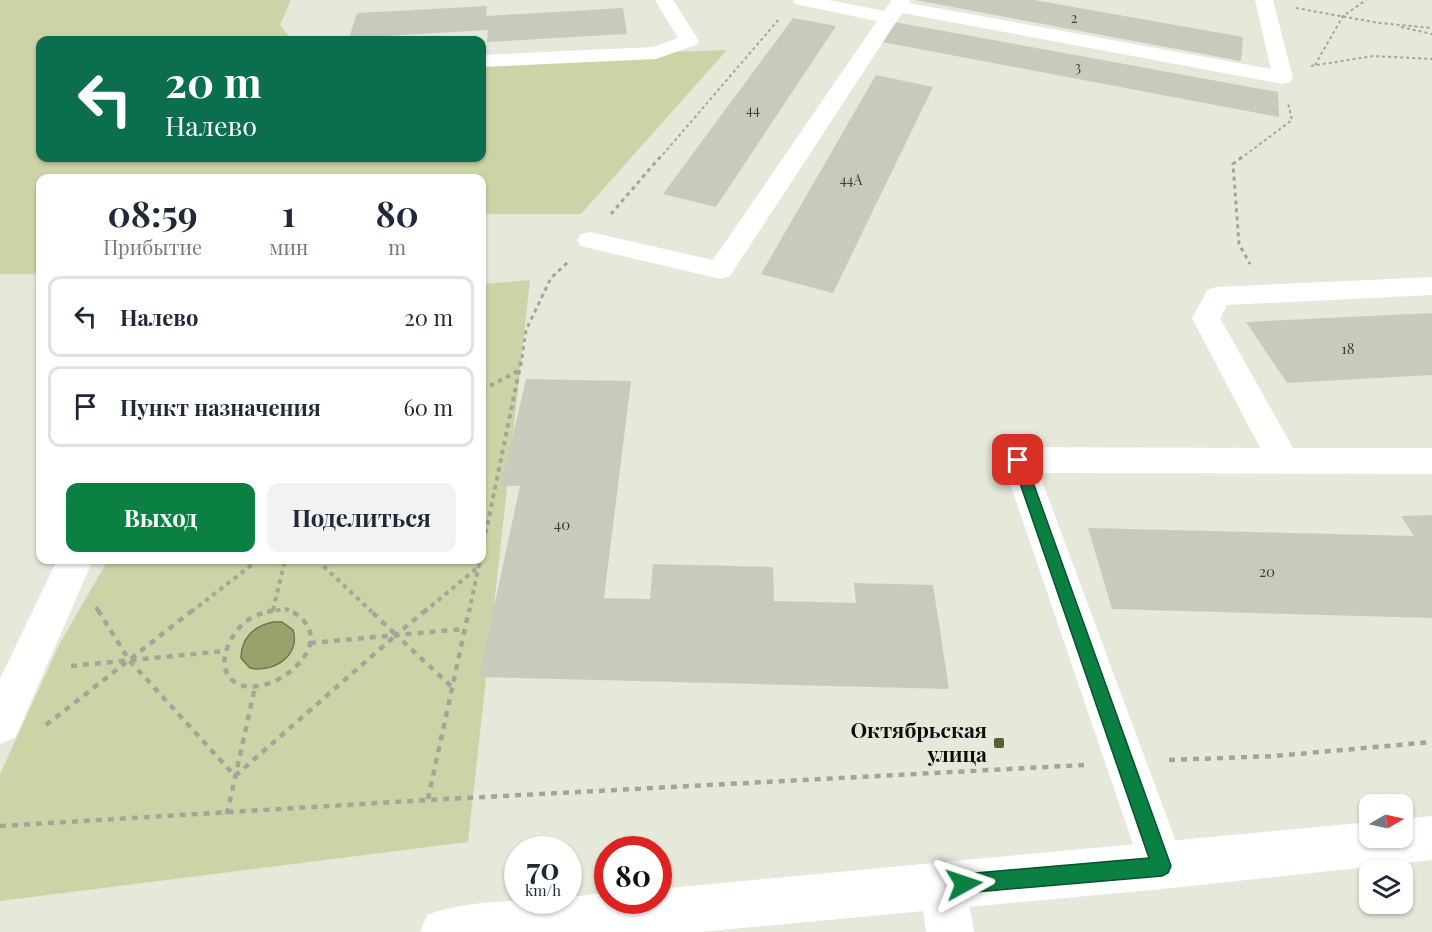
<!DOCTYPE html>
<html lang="ru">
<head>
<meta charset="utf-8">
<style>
	:root { --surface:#fff; --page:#f2f2f3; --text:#1f2937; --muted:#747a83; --line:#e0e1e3; --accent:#0b8043 }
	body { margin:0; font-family:"Playfair Display",serif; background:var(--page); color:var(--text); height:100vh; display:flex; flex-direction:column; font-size:22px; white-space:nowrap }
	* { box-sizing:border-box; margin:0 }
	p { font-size:20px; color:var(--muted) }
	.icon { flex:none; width:33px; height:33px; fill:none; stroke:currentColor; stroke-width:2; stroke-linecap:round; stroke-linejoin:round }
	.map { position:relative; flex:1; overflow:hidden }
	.drawer { position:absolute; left:36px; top:174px; width:450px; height:390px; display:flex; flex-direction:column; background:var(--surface); border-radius:12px; box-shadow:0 2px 4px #0004 }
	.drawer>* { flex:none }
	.hud { position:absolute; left:36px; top:36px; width:450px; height:126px; border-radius:12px; box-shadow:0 2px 4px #0004; background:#0b6e4f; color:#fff; overflow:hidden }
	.needle { width:39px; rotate:81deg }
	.controls { position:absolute; left:1359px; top:794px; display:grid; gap:12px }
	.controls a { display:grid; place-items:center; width:54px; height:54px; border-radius:12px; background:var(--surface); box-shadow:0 2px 4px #0004; font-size:30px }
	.speed { position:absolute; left:504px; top:836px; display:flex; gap:12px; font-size:30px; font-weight:700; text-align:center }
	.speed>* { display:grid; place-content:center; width:78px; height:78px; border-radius:50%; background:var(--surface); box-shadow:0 2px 4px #0004; line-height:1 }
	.speed small { font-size:15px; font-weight:400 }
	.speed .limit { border:9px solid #d22; background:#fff; color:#111 }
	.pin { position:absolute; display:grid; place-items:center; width:51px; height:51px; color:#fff; margin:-26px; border-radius:12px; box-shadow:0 3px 9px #0006 }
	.me { position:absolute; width:66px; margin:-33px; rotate:85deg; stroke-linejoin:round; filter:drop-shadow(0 0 4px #0008) }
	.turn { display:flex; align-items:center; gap:21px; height:126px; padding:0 30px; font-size:27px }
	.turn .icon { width:78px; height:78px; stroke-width:2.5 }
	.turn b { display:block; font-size:42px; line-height:51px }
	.eta { display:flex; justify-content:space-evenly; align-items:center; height:102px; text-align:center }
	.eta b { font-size:36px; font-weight:700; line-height:42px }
	.button { display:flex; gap:12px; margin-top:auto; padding:12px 30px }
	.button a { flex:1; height:69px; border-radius:12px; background:var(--accent); color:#fff; font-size:24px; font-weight:700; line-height:69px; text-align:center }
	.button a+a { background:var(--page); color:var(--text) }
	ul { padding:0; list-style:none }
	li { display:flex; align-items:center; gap:18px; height:81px; margin:0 12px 9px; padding:0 18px; border:3px solid var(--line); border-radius:12px }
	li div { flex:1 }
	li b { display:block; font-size:22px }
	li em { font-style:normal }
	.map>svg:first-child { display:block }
</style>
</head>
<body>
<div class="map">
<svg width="1432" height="932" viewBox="0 0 1432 932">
	<rect width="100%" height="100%" fill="#e6e8da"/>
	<path fill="#ced3a7" d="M 0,0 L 291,0 L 280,25 L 292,40 L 40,40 L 40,158 L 482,158 L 482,59 L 727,50 L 581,214 L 482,214 L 482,178 L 40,178 L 40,274 L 0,274 Z
		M 530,280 L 468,842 L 0,901 L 0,774 L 60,643 L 108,560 L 482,560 L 482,284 Z"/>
	<path fill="#9ba16a" stroke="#71754d" stroke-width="1.5" d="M 273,622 L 282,622 L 293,630 C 301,656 273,673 250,668 L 241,658 C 241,638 254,626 273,622 Z"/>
	<path fill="#c8cabc" d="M 915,0 L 1034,0 L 1243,37 L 1241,61 Z
		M 487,6 L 486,16 L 623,8 L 627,34 L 487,42 L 488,30 L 349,38 L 357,13 Z
		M 793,18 L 836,26 L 716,207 L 663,194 Z
		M 894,22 L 1278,92 L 1279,117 L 882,42 Z
		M 876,75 L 933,87 L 833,293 L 761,274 Z
		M 1432,313 L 1432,375 L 1287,383 L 1246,322 Z
		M 526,379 L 631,381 L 604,598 L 650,599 L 653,564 L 773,567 L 774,601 L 856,603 L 854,583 L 933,585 L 949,689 L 479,677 L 520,486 L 501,486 Z
		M 1432,515 L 1432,618 L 1112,609 L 1088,528 L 1414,536 L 1401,516 Z"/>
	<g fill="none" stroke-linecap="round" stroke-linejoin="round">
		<path stroke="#a3a59a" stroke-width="2" stroke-dasharray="3 3" stroke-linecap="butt" d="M 1296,8 L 1379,23 L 1432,28
			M 1401,27 L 1432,34
			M 1315,65 L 1343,16 L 1366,0
			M 1311,66 L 1373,56 L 1432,59
			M 659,159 L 780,18
			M 1240,159 L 1292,120 L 1288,103"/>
		<path stroke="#a3a59a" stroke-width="3" stroke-dasharray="4 4" stroke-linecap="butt" d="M 1242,157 L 1233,164 L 1239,244 L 1250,264
			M 611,214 L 660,157
			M 522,358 L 526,330 L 551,278 L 568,262"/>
		<path stroke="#a3a59a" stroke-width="4" stroke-dasharray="4.5 4.5" stroke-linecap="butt" d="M 482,390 L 520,370
			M 482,551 L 522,357
			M 317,560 L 372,612
			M 96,607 L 99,612
			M 273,610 L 285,560
			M 191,612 L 258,560
			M 267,612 L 286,609 L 292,612
			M 424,612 L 477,568
			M 469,612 L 480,560"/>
		<path stroke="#a3a59a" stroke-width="4.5" stroke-dasharray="6 6" stroke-linecap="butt" d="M 98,610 L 129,660 L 235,776 L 396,635 L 370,610
			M 274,610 C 265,612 256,615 248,620 C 232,631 214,663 232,680 C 263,708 351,641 289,610
			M 426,610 L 396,635 L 452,687
			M 310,643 L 464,629
			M 71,666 L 225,651
			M 46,725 L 193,610
			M 1169,760 L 1275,756 L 1432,742
			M 428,799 L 469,610
			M 227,814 L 255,687
			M 0,826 L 428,800 L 1084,765"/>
		<path fill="#fff" fill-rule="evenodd" d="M 655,0 L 673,0 L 699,41 L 696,45 L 656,59 L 482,67 L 482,55 L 653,47 L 678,38 Z
			M 793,0 L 829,0 L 884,11 L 892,0 L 910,0 L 909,3 L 1271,69 L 1255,0 L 1273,0 L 1293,78 L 1290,82 L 1283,84 L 902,13 L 730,276 L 720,279 L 581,246 L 577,240 L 581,234 L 590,232 L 713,260 L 877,21 L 795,4 Z
			M 1432,277 L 1432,295 L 1227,305 L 1220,318 L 1293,448 L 1432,448 L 1432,474 L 1039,473 L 1185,866 L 1178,882 L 1162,889 L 1146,882 L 1002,460 L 1006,451 L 1018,447 L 1260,448 L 1192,318 L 1208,289 L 1218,287 Z
			M 57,560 L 93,560 L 15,738 L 0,744 L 0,679 Z
			M 943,863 L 959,870 L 966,886 L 974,932 L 926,932 L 920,886 L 927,870 Z"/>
		<path fill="#fff" fill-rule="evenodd" d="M 1432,816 L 1432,860 L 1162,889 L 699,932 L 420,932 L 427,915 C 464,900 528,900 568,900 L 568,897 L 608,893 L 608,900 L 658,900 L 658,889 L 1370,822 L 1370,837 L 1402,837 L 1402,819 Z"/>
	</g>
	<path fill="#0b8043" stroke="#07532c" stroke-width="1.5" d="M 1018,455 L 1025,460 L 1171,866 L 1168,873 L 1162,876 L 964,893 L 958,891 L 955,884 L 958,877 L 964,874 L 1149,858 L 1012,460 Z"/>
	<rect fill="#5b5f2d" stroke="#e6e8da" stroke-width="2" x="993" y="737" width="12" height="12" rx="3"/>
	<g text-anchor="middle" stroke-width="6" stroke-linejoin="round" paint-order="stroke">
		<g font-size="14" fill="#3c3e36">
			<text x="1074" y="23">2</text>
			<text x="1078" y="72">3</text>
			<text x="753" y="115">44</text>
			<text x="851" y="185">44А</text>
		</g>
		<g font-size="15" fill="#3c3e36">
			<text x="1348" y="354">18</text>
			<text x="562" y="530">40</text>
			<text x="1267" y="577">20</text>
		</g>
		<g font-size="21" font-weight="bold" fill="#0e0f0a" stroke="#e6e8da" text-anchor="end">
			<text x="987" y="738">Октябрьская<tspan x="987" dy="24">улица</tspan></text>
		</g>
	</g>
</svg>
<div class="controls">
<a><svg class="needle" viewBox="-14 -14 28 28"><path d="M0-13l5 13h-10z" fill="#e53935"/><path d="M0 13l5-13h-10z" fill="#747a83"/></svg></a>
<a><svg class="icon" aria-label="layers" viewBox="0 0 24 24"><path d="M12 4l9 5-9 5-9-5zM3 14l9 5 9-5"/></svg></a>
</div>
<div class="speed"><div>70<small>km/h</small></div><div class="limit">80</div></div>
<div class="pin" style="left:1018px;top:460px;background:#d93025"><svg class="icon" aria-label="arrive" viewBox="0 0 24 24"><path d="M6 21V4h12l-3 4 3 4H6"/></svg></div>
<svg class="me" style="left:964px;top:884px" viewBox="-20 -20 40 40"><path d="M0-17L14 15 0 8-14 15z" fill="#0b8043" stroke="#fff" stroke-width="4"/></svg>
<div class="hud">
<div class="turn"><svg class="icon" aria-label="left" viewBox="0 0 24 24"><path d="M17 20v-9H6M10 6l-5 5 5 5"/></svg><div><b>20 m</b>Налево</div></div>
</div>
<section class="drawer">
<div class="eta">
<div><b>08:59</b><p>Прибытие</p></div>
<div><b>1</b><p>мин</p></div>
<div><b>80</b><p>m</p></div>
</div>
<ul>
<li><svg class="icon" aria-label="left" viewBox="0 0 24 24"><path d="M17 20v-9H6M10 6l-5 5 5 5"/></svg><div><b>Налево</b></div><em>20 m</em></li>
<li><svg class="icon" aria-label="arrive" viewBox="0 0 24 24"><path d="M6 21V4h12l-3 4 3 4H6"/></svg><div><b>Пункт назначения</b></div><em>60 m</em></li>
</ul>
<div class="button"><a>Выход</a><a>Поделиться</a></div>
</section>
</div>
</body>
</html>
